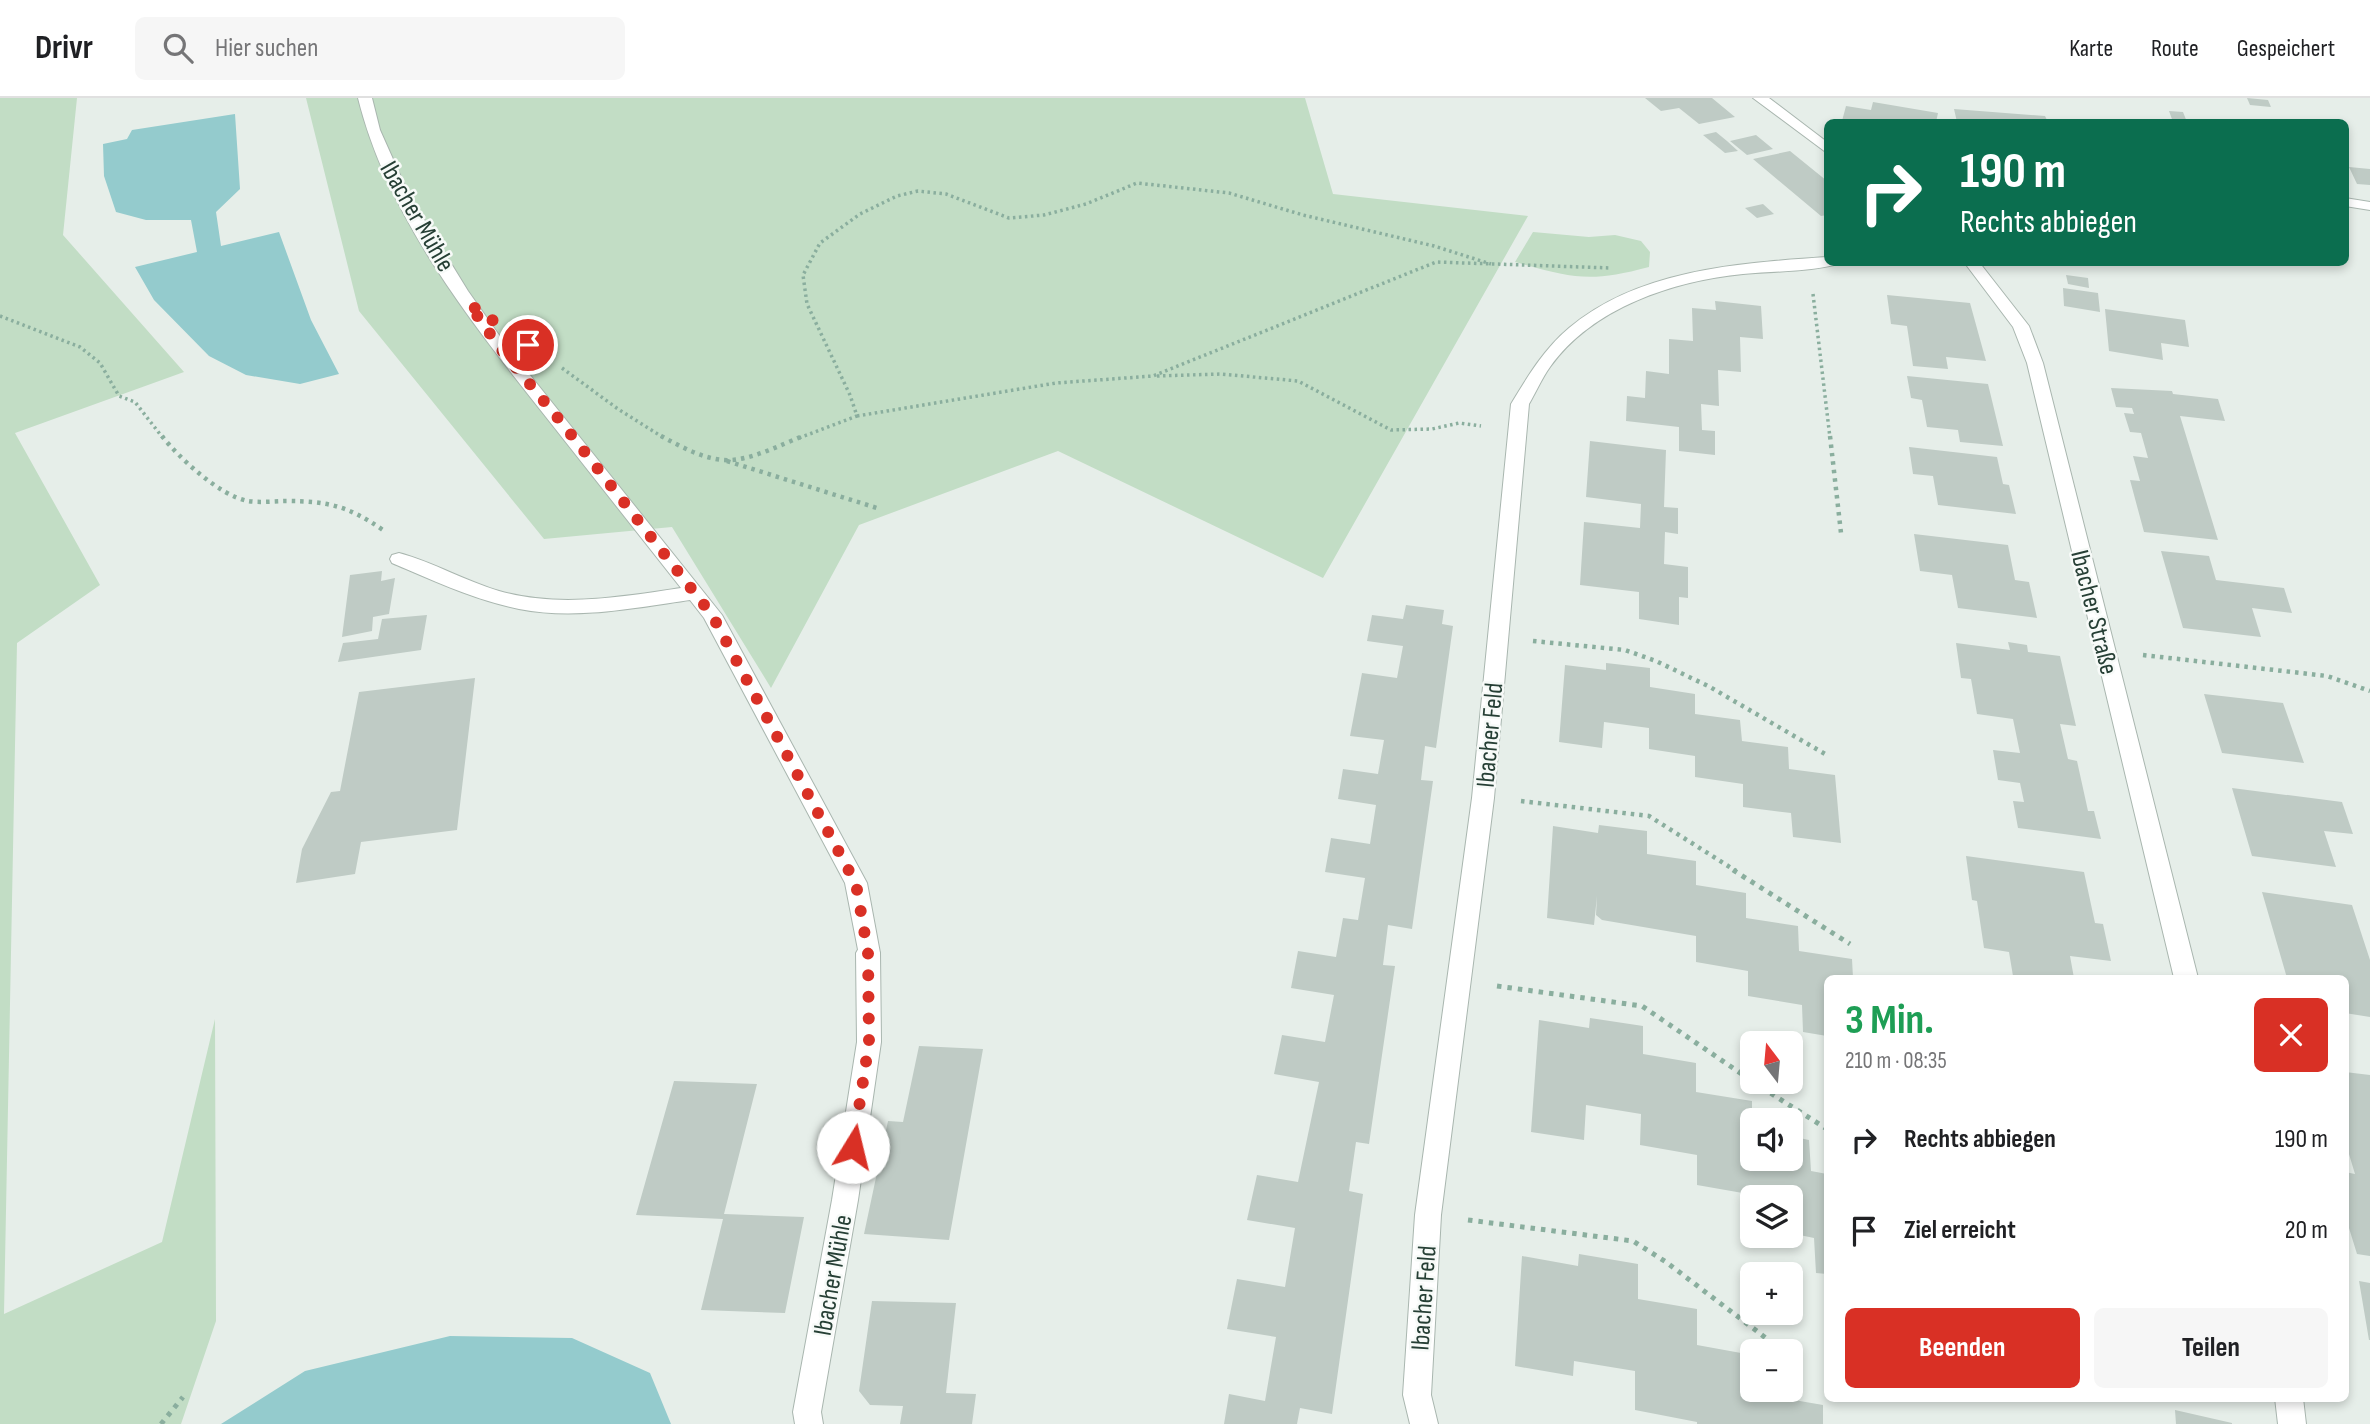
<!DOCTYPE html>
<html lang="de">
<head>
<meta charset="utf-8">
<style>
	:root { --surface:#fff; --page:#f6f6f6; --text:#202124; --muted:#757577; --line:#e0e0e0; --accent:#d93025 }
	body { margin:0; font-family:"Sofia Sans Condensed",sans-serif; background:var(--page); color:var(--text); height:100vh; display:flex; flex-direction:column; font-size:26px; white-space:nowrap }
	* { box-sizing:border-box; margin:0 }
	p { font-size:23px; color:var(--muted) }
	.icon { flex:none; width:38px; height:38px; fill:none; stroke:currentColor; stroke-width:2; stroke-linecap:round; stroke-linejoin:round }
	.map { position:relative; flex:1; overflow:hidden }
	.panel { position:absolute; left:1824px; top:877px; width:525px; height:427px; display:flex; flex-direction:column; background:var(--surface); border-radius:10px; box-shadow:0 4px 10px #0003 }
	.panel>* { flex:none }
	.top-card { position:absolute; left:1824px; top:21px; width:525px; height:147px; border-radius:10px; box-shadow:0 4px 10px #0003; background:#0b6e4f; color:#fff; overflow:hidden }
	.needle { width:46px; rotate:344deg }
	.buttons { position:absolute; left:1740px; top:933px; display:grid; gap:14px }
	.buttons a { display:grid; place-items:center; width:63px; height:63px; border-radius:10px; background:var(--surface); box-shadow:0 4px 10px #0003; font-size:35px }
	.pin { position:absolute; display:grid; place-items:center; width:60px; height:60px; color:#fff; margin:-30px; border:4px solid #fff; border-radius:50%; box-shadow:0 2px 7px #0007 }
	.me { position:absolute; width:77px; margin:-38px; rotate:9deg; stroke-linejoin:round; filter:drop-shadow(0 0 5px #0008) }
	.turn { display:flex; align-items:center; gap:24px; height:147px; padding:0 21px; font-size:32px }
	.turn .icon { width:91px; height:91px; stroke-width:2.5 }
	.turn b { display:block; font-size:49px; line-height:60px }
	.round { display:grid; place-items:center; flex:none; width:74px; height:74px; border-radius:10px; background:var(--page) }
	.head { display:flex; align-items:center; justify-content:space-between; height:119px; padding:0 21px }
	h1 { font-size:42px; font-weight:700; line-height:52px; color:#1e9e55 }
	.action { display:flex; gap:14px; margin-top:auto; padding:14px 21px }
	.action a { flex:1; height:80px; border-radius:10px; background:var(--accent); color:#fff; font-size:28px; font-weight:700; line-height:80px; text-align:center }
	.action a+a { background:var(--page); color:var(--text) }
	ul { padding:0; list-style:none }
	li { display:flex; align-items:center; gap:21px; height:91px; padding:0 21px }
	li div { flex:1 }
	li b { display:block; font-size:26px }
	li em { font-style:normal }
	header { display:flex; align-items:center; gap:42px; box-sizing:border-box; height:98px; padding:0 35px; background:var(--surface); border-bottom:2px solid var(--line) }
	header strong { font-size:33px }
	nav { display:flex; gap:38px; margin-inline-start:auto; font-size:24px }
	.search { width:490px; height:63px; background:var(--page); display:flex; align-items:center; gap:18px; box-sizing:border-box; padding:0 24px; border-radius:10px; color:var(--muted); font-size:26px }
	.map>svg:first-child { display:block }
</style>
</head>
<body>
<header>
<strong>Drivr</strong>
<div class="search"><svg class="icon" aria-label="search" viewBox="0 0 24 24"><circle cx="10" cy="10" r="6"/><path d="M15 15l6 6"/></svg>Hier suchen</div>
<nav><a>Karte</a><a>Route</a><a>Gespeichert</a></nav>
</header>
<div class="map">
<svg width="2370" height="1326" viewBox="0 0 2370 1326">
	<rect width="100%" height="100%" fill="#e6eee9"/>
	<path fill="#c2ddc5" d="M 0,0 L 77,0 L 63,137 L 184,274 L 15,335 L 100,487 L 17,545 L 4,1216 L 162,1144 L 215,921 L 216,1223 L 181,1326 L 0,1326 Z
		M 306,0 L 1305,0 L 1333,96 L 1528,118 L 1323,480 L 1058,353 L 859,427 L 771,590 L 672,429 L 544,441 L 359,213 Z
		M 1533,134 L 1589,139 L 1615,137 L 1641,143 L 1650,154 L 1649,169 C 1589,185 1573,180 1515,164 Z"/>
	<path fill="#94cbcd" d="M 235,16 L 240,91 L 216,114 L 221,148 L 279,134 L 311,222 L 339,276 L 300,286 L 246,277 L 209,258 L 154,202 L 135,169 L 197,154 L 191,122 L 146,122 L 116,114 L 104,78 L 103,46 L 127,41 L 132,32 Z
		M 450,1238 L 572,1240 L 650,1275 L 671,1326 L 221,1326 L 305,1273 Z"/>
	<path fill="#bfcbc5" d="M 1645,0 L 1712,0 L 1735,19 L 1699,26 L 1679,10 L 1661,13 Z
		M 2247,0 L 2268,2 L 2271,9 L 2250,7 Z
		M 1873,4 L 1938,15 L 1936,24 L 1842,23 L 1846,8 L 1871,12 Z
		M 1954,11 L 2045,18 L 2048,24 L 1957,24 Z
		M 2169,13 L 2183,14 L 2187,24 L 2173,24 Z
		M 1716,34 L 1727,43 L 1738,53 L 1725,55 L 1703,37 Z
		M 1756,37 L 1773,51 L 1747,57 L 1730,43 Z
		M 1790,53 L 1827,83 L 1827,117 L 1821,118 L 1753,61 Z
		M 2349,69 L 2370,71 L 2370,87 L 2357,86 Z
		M 1763,106 L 1774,116 L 1757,120 L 1745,110 Z
		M 2066,177 L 2088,180 L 2089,190 L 2068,186 Z
		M 2063,190 L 2098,195 L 2100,214 L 2064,208 Z
		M 1887,197 L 1970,205 L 1986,263 L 1946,259 L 1948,271 L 1913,268 L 1907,228 L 1891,226 Z
		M 1715,203 L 1761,208 L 1763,241 L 1740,239 L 1741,274 L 1718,272 L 1719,308 L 1701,306 L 1702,332 L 1715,333 L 1715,357 L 1679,353 L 1679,329 L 1626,323 L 1627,298 L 1645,300 L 1646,273 L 1669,276 L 1669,241 L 1693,243 L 1692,210 L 1716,212 Z
		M 2105,211 L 2185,222 L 2189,249 L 2161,245 L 2163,262 L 2109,253 Z
		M 1907,278 L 1988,286 L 2003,348 L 1960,344 L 1958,332 L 1927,329 L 1922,302 L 1911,300 Z
		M 2111,290 L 2172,293 L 2173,296 L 2218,301 L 2225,323 L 2180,318 L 2218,442 L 2144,434 L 2130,382 L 2140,383 L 2133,358 L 2148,360 L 2141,335 L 2130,334 L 2124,315 L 2134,316 L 2132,310 L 2116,309 Z
		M 1590,343 L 1666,352 L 1664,409 L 1678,410 L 1678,436 L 1665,434 L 1664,466 L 1688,469 L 1688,500 L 1679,499 L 1679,527 L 1639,521 L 1639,494 L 1580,487 L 1584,424 L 1640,430 L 1641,406 L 1586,399 Z
		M 1909,349 L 1997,359 L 2003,386 L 2009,387 L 2016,416 L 1938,407 L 1933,378 L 1913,376 Z
		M 1914,436 L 2008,447 L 2015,482 L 2029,484 L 2037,520 L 1958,510 L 1952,477 L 1920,473 Z
		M 2161,453 L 2209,458 L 2216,482 L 2284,490 L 2292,515 L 2252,510 L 2261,539 L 2183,530 Z
		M 382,473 L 381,483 L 395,480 L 389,516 L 373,519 L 372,533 L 342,539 L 350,477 Z
		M 1406,507 L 1444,512 L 1442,526 L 1453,528 L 1436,650 L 1425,648 L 1421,682 L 1433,683 L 1412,831 L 1388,827 L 1383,867 L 1395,868 L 1369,1046 L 1356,1044 L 1349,1093 L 1363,1096 L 1332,1316 L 1300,1310 L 1297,1326 L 1224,1326 L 1229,1296 L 1265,1303 L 1276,1239 L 1227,1231 L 1237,1181 L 1285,1189 L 1295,1130 L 1247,1122 L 1257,1077 L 1298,1084 L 1319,984 L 1274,976 L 1282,937 L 1325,944 L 1334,897 L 1291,890 L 1298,853 L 1336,859 L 1343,820 L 1358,822 L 1365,780 L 1325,774 L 1331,740 L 1370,746 L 1376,707 L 1338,701 L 1343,671 L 1378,676 L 1384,642 L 1350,638 L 1362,575 L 1397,580 L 1403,548 L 1367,543 L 1372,517 L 1403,521 Z
		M 427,517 L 421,552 L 338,564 L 343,545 L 378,541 L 382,521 Z
		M 2008,544 L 2027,547 L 2028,554 L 2060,558 L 2076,628 L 2060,626 L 2068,661 L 2077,663 L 2088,713 L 2094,713 L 2101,741 L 2018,730 L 2013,703 L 2024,704 L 2020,685 L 1998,682 L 1993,652 L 2020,655 L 2013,621 L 1977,616 L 1971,581 L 1961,580 L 1956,545 L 2010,552 Z
		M 1606,565 L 1650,570 L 1650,589 L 1695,596 L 1695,616 L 1740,622 L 1742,643 L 1788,649 L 1789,671 L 1835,677 L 1841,745 L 1793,739 L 1791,715 L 1743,709 L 1743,686 L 1695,679 L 1695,658 L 1649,651 L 1649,630 L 1604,624 L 1602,650 L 1559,644 L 1565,567 L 1606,572 Z
		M 475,580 L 457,732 L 361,744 L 355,776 L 296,785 L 302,751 L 331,694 L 340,693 L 359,594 Z
		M 2204,596 L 2283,605 L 2304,665 L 2222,655 Z
		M 2232,690 L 2342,704 L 2353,736 L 2324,733 L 2336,769 L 2252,758 Z
		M 1599,727 L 1647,733 L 1647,756 L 1696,763 L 1696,787 L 1746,795 L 1746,820 L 1798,828 L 1799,853 L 1852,861 L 1853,880 L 1827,880 L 1827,938 L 1803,934 L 1802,907 L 1748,898 L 1748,873 L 1696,864 L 1696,838 L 1602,822 L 1596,817 L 1597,798 L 1594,827 L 1547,820 L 1553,728 L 1598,735 Z
		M 1966,758 L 2084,774 L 2095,825 L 2103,826 L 2111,863 L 2070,858 L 2074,880 L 2013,878 L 2009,854 L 1984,850 L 1977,803 L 1972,802 Z
		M 2262,794 L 2352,807 L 2370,862 L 2370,919 L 2345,915 L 2345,880 L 2287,880 Z
		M 1590,920 L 1643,928 L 1643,956 L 1696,965 L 1696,994 L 1752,1003 L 1752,1060 L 1790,1060 L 1790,1038 L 1809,1042 L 1811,1073 L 1827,1076 L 1827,1176 L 1816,1175 L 1814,1140 L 1790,1135 L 1790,1099 L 1754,1099 L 1754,1097 L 1697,1087 L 1697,1057 L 1640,1047 L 1641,1016 L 1586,1007 L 1584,1042 L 1531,1034 L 1539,922 L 1589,930 Z
		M 919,948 L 983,951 L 949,1142 L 864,1136 L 888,1023 L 903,1024 Z
		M 2345,974 L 2370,977 L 2370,1158 L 2357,1156 L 2345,1117 L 2345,1074 L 2355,1076 L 2345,1043 Z
		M 674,983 L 757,986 L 724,1116 L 804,1119 L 785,1215 L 701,1212 L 723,1121 L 636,1117 Z
		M 1579,1156 L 1638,1166 L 1638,1201 L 1697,1211 L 1697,1247 L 1752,1257 L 1752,1292 L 1760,1292 L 1760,1296 L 1823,1307 L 1823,1326 L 1697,1326 L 1697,1324 L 1635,1312 L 1635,1273 L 1574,1263 L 1573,1278 L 1515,1268 L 1522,1158 L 1578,1168 Z
		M 2359,1183 L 2370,1185 L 2370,1242 L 2369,1242 Z
		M 872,1203 L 956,1205 L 946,1295 L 976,1296 L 972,1326 L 900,1326 L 903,1308 L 870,1307 L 859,1293 Z
		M 2175,1312 L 2232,1325 L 2232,1326 L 2176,1326 Z"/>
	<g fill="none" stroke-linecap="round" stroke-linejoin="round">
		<defs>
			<path id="service" d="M 358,0 L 372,0 L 380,32 L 409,97 L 468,193 L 506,247 L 722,517 L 867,785 L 880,855 L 876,862 L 868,864 L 860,862 L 845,785 L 704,520 L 690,502 C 634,510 575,522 519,511 C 475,502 434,483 392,465 L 390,461 L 392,457 L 399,455 C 433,464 465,483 499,493 C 558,510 621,499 681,490 C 636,433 591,376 546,319 C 470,223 388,120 358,0 Z"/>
			<path id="minor" d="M 1753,0 L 1769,0 L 1827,44 L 1827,55 Z
				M 2345,100 L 2370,104 L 2370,112 L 2345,108 Z
				M 1827,159 L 1827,164 L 1836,164 L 1834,167 C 1806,174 1773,173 1743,176 C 1674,183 1593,209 1550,269 C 1542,280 1536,294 1529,306 L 1494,700 L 1441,1117 L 1431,1297 L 1438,1326 L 1410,1326 L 1403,1297 L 1415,1117 L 1472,700 L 1511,306 C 1528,278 1544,251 1569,230 C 1639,171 1740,165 1827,159 Z
				M 1964,164 L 1979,164 L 2029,228 L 2043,265 L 2198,880 L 2174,880 L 2027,265 L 2013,229 Z
				M 868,846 L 876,848 L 880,855 L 881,944 L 858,1102 L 821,1314 L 823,1326 L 795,1326 L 793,1314 L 832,1102 L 857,944 L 856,855 L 860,848 Z
				M 2275,1300 L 2303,1300 L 2306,1326 L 2278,1326 Z"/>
		</defs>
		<use href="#service" stroke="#a9b6af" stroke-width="2"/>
		<use href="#minor" stroke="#a9b6af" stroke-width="2"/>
		<path stroke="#8aae9e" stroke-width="3.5" stroke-dasharray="2.5 3.5" stroke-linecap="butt" d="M 1813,196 L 1830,340
			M 0,218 L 80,249 L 100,265 L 119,298 L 135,304 L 163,340
			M 562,270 L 618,311 L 664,340
			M 1157,278 L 1221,276 L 1298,283 L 1391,332 L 1432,331 L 1459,325 L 1481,328
			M 857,318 L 1056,285 L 1153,278 L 1436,164 L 1611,170
			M 799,340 L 857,318 L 850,297 L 807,206 L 803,177 L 820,145 L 860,116 L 897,98 L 918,93 L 946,96 L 1009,120 L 1044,117 L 1086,106 L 1137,85 L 1229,95 L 1303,117 L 1434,148 L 1491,166"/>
		<path stroke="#8aae9e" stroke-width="4.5" stroke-dasharray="3.5 5" stroke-linecap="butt" d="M 162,338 C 179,360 220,398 248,403 C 260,405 274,403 286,403 C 328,403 348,408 383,432
			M 661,338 C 680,348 701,360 723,362 C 748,364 780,347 803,338
			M 1830,338 L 1841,435
			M 727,363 L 877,410
			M 1533,543 L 1625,552 L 1656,563 L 1710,589 L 1825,656
			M 2143,557 L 2327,578 L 2370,593
			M 1521,703 L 1649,718 L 1736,773"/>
		<path stroke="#8aae9e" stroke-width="5" stroke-dasharray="4.5 6" stroke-linecap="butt" d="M 1733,772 L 1850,846
			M 1497,888 L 1642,908 L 1752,983
			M 1753,984 L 1827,1031
			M 1468,1122 L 1633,1143 L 1666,1164 L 1783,1253
			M 1790,1258 L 1801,1267
			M 161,1326 L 183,1299"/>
		<use href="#service" fill="#fff" fill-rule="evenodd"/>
		<use href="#minor" fill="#fff" fill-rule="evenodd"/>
	</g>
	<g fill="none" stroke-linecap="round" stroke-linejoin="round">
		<path stroke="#d93025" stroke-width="12" stroke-dasharray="0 21.6" d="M 528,247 L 469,206 L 500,250 L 562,325 L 712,517 L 856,786 L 868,855 L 869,944 L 853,1049"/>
	</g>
	<g text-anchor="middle" stroke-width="5" stroke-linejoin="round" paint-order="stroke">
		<g font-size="26" fill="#263f35" stroke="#f7faf8">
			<text transform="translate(418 118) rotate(60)" y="9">Ibacher Mühle</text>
			<text transform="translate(2095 514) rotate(76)" y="9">Ibacher Straße</text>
			<text transform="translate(1489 637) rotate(-85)" y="9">Ibacher Feld</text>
			<text transform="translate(832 1177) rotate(-80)" y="9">Ibacher Mühle</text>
			<text transform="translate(1423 1200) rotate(-86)" y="9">Ibacher Feld</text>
		</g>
	</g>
</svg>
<div class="buttons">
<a><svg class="needle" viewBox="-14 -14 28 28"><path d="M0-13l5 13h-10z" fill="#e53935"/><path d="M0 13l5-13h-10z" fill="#757577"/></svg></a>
<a><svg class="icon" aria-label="sound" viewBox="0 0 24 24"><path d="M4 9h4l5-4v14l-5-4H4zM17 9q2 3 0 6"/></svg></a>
<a><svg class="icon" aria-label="layers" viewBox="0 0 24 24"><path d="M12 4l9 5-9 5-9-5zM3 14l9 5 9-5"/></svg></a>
<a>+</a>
<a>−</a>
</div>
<div class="pin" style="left:528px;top:247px;background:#d93025"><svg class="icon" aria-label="arrive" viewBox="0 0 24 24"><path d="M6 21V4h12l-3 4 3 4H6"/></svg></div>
<svg class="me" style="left:853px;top:1049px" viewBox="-20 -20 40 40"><circle r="19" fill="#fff"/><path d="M0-13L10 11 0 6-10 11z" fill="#d93025"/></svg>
<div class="top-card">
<div class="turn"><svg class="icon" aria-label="right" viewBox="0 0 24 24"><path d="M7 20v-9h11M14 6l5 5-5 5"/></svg><div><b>190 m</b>Rechts abbiegen</div></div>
</div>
<section class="panel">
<div class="head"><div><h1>3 Min.</h1><p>210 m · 08:35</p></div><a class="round" style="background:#d93025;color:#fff"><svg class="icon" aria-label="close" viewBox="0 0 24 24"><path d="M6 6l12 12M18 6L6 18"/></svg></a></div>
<ul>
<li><svg class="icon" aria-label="right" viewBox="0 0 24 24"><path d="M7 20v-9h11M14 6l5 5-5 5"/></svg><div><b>Rechts abbiegen</b></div><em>190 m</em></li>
<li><svg class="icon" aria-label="arrive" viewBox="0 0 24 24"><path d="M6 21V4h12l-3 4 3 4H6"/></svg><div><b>Ziel erreicht</b></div><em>20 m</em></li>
</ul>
<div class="action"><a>Beenden</a><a>Teilen</a></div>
</section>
</div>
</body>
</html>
